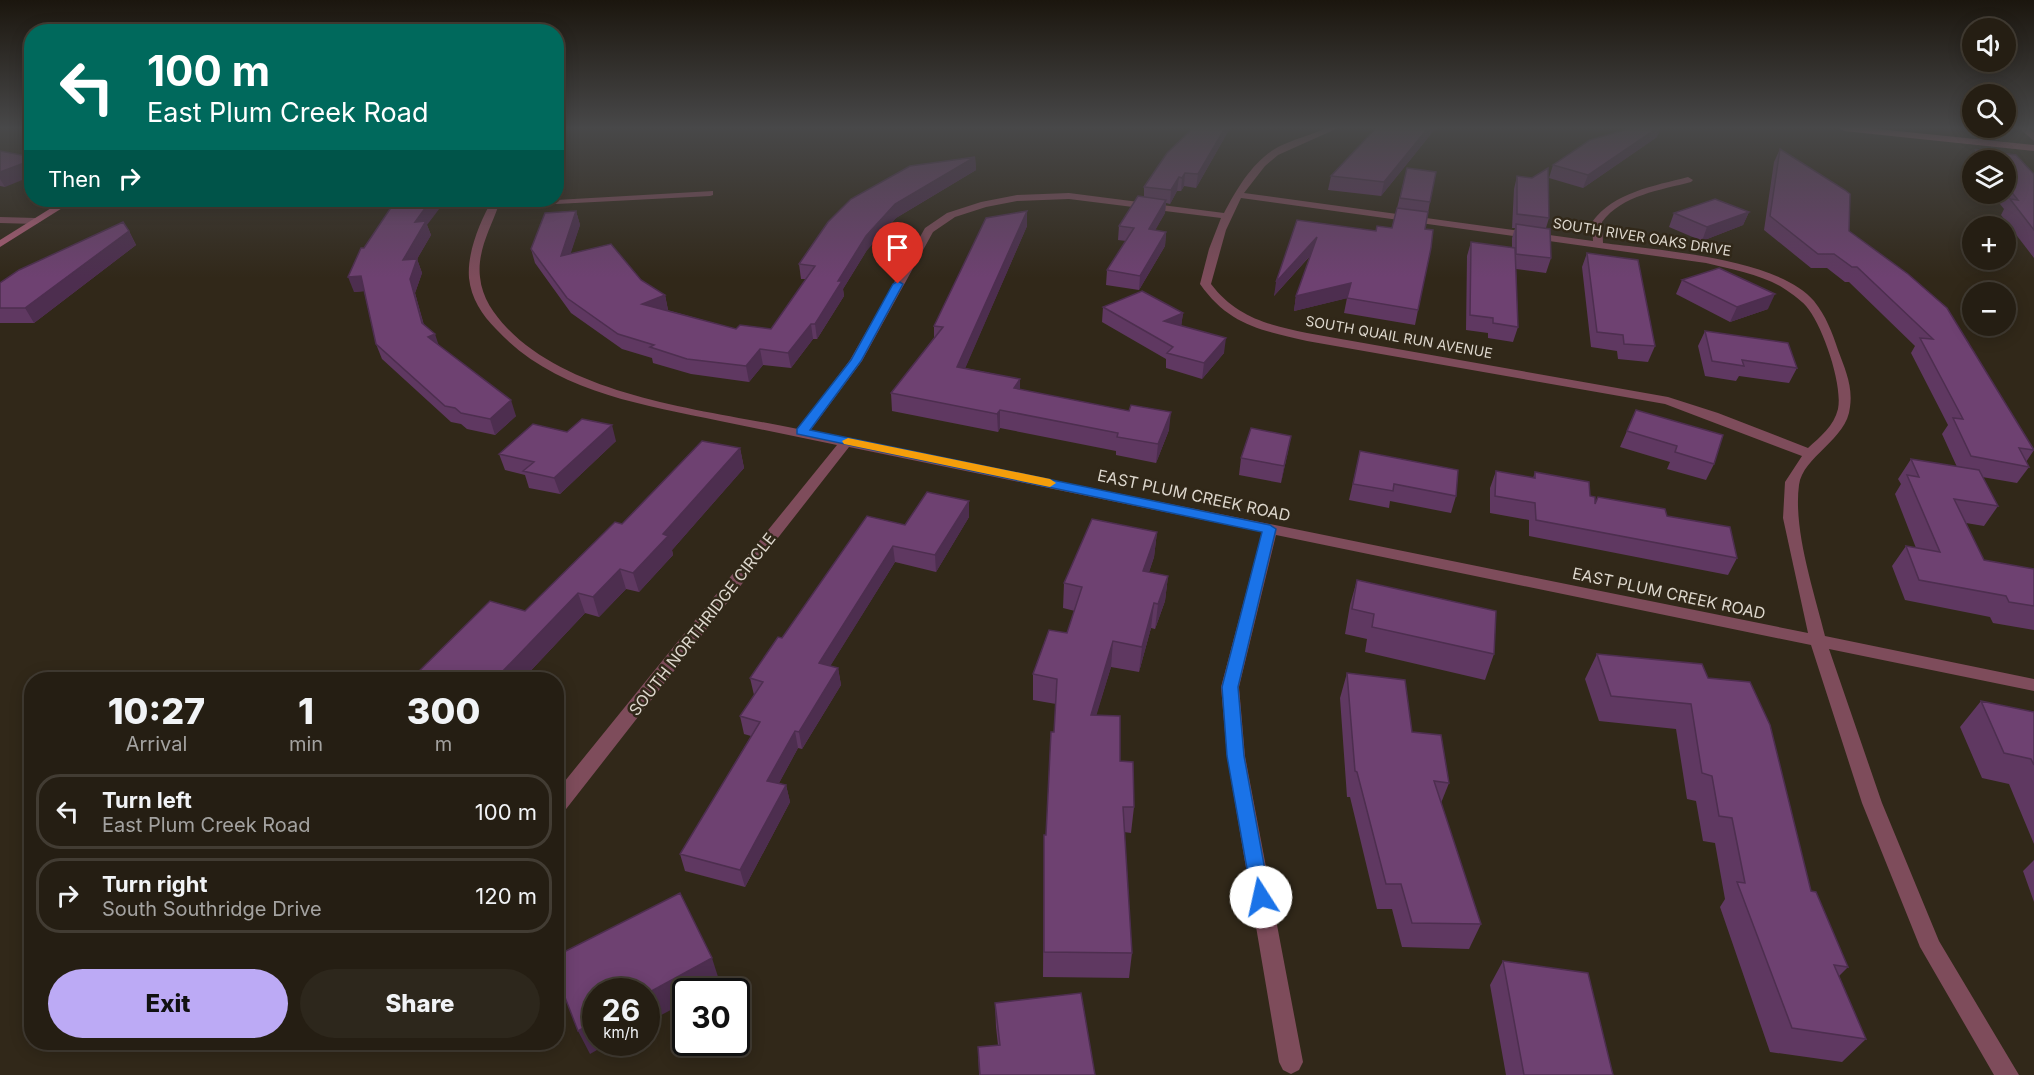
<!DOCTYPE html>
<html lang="en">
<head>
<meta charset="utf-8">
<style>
	:root { --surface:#251e13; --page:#2d271c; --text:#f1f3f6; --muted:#a3a2a0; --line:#423c33; --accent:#bcaaf5 }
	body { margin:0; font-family:Inter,sans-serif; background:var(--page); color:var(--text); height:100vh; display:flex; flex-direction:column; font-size:22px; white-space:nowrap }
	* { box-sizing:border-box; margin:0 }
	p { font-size:20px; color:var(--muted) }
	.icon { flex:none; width:33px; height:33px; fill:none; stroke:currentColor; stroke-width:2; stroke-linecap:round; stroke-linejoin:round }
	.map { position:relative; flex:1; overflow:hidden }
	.sheet { position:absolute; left:24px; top:672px; width:540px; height:378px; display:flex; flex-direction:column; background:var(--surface); border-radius:24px; box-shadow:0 3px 15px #0003,0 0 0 2px var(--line) }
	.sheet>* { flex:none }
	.banner { position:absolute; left:24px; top:24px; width:540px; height:183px; border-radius:24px; box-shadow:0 3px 15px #0003,0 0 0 2px var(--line); background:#00695c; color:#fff; overflow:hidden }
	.tools { position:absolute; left:1962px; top:18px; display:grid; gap:12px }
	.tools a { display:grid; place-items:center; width:54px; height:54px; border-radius:50%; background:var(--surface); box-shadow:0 3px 15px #0003,0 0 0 2px var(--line); font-size:30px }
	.speed { position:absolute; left:582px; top:978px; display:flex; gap:12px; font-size:30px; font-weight:700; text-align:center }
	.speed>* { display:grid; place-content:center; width:78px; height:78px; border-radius:50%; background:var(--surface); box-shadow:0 3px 15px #0003,0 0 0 2px var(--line); line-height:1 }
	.speed small { font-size:15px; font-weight:400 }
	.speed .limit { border:3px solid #111; border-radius:9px; background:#fff; color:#111 }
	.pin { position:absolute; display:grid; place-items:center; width:51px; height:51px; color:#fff; margin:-62px -26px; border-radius:50% 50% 50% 0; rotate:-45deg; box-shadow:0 0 6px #0007 }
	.pin .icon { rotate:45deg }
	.me { position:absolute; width:66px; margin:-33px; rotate:350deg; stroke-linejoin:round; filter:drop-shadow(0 0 4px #0008) }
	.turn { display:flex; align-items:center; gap:21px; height:126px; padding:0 24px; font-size:27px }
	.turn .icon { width:78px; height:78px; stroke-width:2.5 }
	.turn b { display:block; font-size:42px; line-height:51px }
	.then { display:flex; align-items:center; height:57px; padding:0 24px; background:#0003; gap:12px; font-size:22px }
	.eta { display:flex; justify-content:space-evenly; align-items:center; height:102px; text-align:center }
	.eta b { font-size:36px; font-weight:800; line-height:42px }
	.button { display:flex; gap:12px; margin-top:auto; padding:12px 24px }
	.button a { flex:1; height:69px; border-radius:36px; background:var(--accent); color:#111; font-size:24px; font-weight:800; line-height:69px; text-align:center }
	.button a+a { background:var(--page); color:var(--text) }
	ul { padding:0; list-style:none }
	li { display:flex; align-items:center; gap:18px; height:75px; margin:0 12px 9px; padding:0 12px; border:3px solid var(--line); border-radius:24px }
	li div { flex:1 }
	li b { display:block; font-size:22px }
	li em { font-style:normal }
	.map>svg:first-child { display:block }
</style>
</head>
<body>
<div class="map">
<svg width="2034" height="1075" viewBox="0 0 2034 1075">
	<rect width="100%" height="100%" fill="#312819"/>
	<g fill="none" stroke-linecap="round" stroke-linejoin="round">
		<path fill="#7e4c5b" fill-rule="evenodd" d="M 1327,128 L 1338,128 L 1278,155 L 1265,166 L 1244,193 L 1593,241 L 1592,222 C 1614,192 1654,186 1688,177 L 1693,180 L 1691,182 C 1661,190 1622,195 1602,222 L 1603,243 C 1657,250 1778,258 1814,301 C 1826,316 1832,332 1838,350 C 1845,369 1853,386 1850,407 C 1847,440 1803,456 1799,485 C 1793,530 1814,591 1825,636 L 2034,679 L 2034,691 L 1829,649 L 1882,803 L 1939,941 L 2019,1075 L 1994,1075 L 1920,947 L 1862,803 L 1811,645 L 1276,535 L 1239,687 L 1245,756 L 1303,1062 L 1299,1070 L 1291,1074 L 1283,1070 L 1279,1062 L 1227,756 L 1221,687 L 1262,532 L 849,447 L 563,813 L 556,815 L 556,792 L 837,445 C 798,437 759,429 720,421 C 640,404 554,392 496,329 C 482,315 471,298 469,278 C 467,252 480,222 492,200 L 556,200 L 713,191 L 713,195 L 710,196 L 498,207 C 490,229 477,252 480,277 C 482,298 494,314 507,328 C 574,398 706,410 798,429 L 850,360 L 925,228 L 947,213 L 981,202 L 1017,195 L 1069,193 L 1224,213 C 1237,188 1253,161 1278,147 C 1294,139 1311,135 1327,128 ZM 1241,198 L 1706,263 C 1731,269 1758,274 1780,286 C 1788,291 1800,299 1806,306 C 1822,324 1843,384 1838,409 C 1834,426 1820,437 1808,448 L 1718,413 L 1668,397 L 1307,333 C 1268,325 1236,317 1211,284 L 1226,230 ZM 1069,199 L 1221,218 L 1209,249 L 1200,284 C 1229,325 1260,330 1307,341 L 1665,404 L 1802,456 L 1785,482 L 1783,518 L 1808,633 L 810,431 L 862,361 L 933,232 L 955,217 L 986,207 L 1017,201 Z
			M 0,217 L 36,218 L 41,221 L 36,224 L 0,223 Z"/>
		<path fill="#7e4c5b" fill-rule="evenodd" d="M 2019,128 L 2028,128 L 2034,133 L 2034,141 Z"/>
		<path fill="#ac5e76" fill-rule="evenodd" d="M 1840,128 L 1868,128 L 2034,145 L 2034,151 L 1844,131 Z
			M 64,200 L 75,200 L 0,247 L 0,240 Z"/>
	</g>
	<path fill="#5f3861" d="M 1230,128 L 1196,188 L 1184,186 L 1181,191 L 1177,191 L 1170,204 L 1166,203 L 1165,213 L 1155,230 L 1166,232 L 1165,246 L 1139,290 L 1106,285 L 1107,270 L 1126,241 L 1118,240 L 1119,226 L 1144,197 L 1144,187 Z
		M 1431,134 L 1381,196 L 1328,190 L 1331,176 Z
		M 1657,137 L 1583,188 L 1549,178 L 1553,165 Z
		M 1780,149 L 2034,450 L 2026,462 L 2029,467 L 2017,483 L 1982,477 L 1998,506 L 1984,526 L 1966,523 L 1984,560 L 2034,569 L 2034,630 L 1993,623 L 1990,617 L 1905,600 L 1892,566 L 1906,546 L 1916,548 L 1895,494 L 1901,484 L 1898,479 L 1911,459 L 1957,467 L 1942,434 L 1948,425 L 1911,353 L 1915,346 L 1849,282 L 1845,282 L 1827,268 L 1811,268 L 1764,230 L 1774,162 Z
		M 1976,150 L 2016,155 L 2034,174 L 2034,258 L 2001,215 L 2004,209 L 1992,194 L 2006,194 L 2006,160 L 1972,160 L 1972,170 L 1968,165 Z
		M 0,151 L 5,187 L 0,186 Z
		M 975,157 L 976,170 L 896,218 L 867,250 L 843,289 L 844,296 L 817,339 L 813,339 L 791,368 L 763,365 L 749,382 L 691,374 L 653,363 L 652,358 L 622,349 L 571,313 L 535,263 L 531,249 L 576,211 L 580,225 L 570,254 L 641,280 L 665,295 L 668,310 L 667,310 L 736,329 L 771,329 L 806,279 L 801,279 L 799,264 Z
		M 1407,168 L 1430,202 L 1425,229 L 1418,310 L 1415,325 L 1344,313 L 1347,298 L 1294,311 L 1296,296 L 1311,255 L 1274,296 L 1297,220 L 1376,231 L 1392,228 Z
		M 1517,176 L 1549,218 L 1546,228 L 1551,258 L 1546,273 L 1516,269 L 1518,327 L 1513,342 L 1488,338 L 1488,333 L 1466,330 L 1467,256 L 1471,242 L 1512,248 L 1512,238 L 1515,228 L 1512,228 L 1514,189 Z
		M 1027,211 L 1027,226 L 965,368 L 1020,379 L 1020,390 L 1169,430 L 1156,463 L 1116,455 L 1116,451 L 1000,428 L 998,432 L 892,411 L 891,393 L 934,338 L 934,326 Z
		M 1749,212 L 1743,225 L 1702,241 L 1669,227 L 1674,213 Z
		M 427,225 L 431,235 L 417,259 L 422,273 L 415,293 L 424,325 L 439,345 L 516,416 L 495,435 L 467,429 L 461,424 L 451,422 L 382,359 L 376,344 L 364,291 L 354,292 L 364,248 Z
		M 129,231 L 136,245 L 34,323 L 0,323 L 0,283 Z
		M 1587,253 L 1655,346 L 1648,362 L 1618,359 L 1617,351 L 1591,347 L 1582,267 Z
		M 1682,280 L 1768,309 L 1730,322 L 1676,294 Z
		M 1103,307 L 1183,313 L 1181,326 L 1224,353 L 1202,379 L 1166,368 L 1166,359 L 1102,322 Z
		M 1705,331 L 1797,368 L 1789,383 L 1739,376 L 1736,381 L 1705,376 L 1698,346 Z
		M 1636,410 L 1714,464 L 1706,480 L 1667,469 L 1670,462 L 1620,447 Z
		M 567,432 L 616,441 L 560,494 L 529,488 L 525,475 L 505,470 L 499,454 Z
		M 1291,436 L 1281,483 L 1239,475 L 1241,458 Z
		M 740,448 L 744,468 L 672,550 L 673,555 L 639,592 L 626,589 L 599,617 L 585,613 L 522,680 L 410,680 L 525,611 Z
		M 1360,451 L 1456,496 L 1451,513 L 1390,501 L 1389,508 L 1349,500 Z
		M 1496,471 L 1533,478 L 1535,472 L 1590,496 L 1595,504 L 1667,516 L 1737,558 L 1728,575 L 1529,536 L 1529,520 L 1490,513 L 1490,488 Z
		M 969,501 L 969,517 L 936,572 L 895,562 L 830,666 L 838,668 L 841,685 L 802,749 L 798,748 L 779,783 L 786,785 L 790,802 L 745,887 L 685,871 L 680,854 L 751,736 L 744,734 L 740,716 L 754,695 L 750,678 L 905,525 Z
		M 1157,532 L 1154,557 L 1149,572 L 1168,576 L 1165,601 L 1155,629 L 1151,628 L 1139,672 L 1111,667 L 1096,715 L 1120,761 L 1134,807 L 1131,833 L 1124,832 L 1132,953 L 1129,978 L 1043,977 L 1044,835 L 1046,835 L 1056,704 L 1033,700 L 1033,674 L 1067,633 L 1075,611 L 1063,608 L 1064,583 Z
		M 1357,580 L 1494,654 L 1485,680 L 1365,652 L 1367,639 L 1345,634 L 1350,605 Z
		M 1597,654 L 1708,678 L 1848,967 L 1839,976 L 1866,1039 L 1842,1062 L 1770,1052 L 1720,907 L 1725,899 L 1715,843 L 1703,841 L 1696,801 L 1687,799 L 1676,729 L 1599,721 L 1585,679 Z
		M 1347,673 L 1412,732 L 1449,783 L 1441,803 L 1481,924 L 1469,949 L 1402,947 L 1392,909 L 1377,909 L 1350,797 L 1347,797 L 1340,698 Z
		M 1981,701 L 2034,712 L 2034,844 L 2009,784 L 1982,778 L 1960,727 Z
		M 2034,860 L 2034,902 L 2023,871 Z
		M 1503,961 L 1613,1075 L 1506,1075 L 1490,985 Z
		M 995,1003 L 1095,1075 L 979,1075 L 978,1047 L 998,1045 L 996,1027 Z"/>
	<path fill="#4d2e4f" d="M 1225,128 L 1230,128 L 1196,188 L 1198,174 Z
		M 1428,128 L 1437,128 L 1431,134 L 1381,196 L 1384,182 Z
		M 1657,128 L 1661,128 L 1657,137 L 1583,188 L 1588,175 Z
		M 975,157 L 976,170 L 896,218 L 867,250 L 843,289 L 844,296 L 817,339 L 815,324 L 838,281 L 866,236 L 895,204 Z
		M 32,160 L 32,176 L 5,187 L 0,179 L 0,172 Z
		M 1185,173 L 1184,186 L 1181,191 L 1182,178 Z
		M 1179,177 L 1177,191 L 1170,204 L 1171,190 Z
		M 431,200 L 446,200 L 427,225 L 431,235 L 417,259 L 422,273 L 415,293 L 427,338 L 422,323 L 403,260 L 415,222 Z
		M 1166,200 L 1165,213 L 1148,243 L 1149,229 Z
		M 576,211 L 580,225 L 565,271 L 561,256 Z
		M 1027,211 L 1027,226 L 958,385 L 957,367 Z
		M 1749,212 L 1743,225 L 1702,241 L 1707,227 Z
		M 129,231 L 136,245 L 34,323 L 25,308 Z
		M 1166,232 L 1165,246 L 1139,290 L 1140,276 Z
		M 1317,237 L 1314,251 L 1274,296 L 1276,282 Z
		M 361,276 L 367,291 L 354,292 L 348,277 Z
		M 1351,283 L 1348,298 L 1294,311 L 1296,296 Z
		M 1775,294 L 1768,309 L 1730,322 L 1737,307 Z
		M 665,295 L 668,310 L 646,319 L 642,304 Z
		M 1183,313 L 1181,328 L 1164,321 Z
		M 811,324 L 813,339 L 791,368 L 788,353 Z
		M 435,334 L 440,349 L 428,337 Z
		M 1226,338 L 1224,353 L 1202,379 L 1204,363 Z
		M 760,349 L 763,365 L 749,382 L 746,366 Z
		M 1020,379 L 1020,396 L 1014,388 Z
		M 511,400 L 516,416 L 495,435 L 490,419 Z
		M 1000,410 L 1000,428 L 998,432 L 997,414 Z
		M 1171,412 L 1169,430 L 1156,463 L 1158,444 Z
		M 612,425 L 616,441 L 560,494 L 554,478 Z
		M 1291,436 L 1288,452 L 1281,483 L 1284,466 Z
		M 740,448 L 744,468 L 672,550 L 673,555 L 639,592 L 633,573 L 663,534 Z
		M 969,501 L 969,517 L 936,572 L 935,555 Z
		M 1157,532 L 1154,557 L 1141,596 L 1143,571 Z
		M 893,546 L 895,562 L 821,681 L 819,663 Z
		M 620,569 L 626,589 L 599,617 L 593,597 Z
		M 1168,576 L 1165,601 L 1155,629 L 1158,604 Z
		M 578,593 L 585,613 L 522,680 L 503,680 L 501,673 Z
		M 1154,603 L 1151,628 L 1139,672 L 1142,647 Z
		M 1113,641 L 1111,667 L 1089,740 L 1091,715 Z
		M 838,668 L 841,685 L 802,749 L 799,732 Z
		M 795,731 L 798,748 L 771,798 L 767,781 Z
		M 786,785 L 790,802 L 745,887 L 740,870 Z
		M 712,958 L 720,983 L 704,992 L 686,992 L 686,1002 L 646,1023 L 646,994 Z
		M 596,1021 L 596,1042 L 611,1042 L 590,1054 L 578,1031 Z"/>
	<path fill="#6e4171" stroke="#4d2e4f" stroke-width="1.5" d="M 1193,128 L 1225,128 L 1198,174 L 1185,173 L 1182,178 L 1179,177 L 1171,190 L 1144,187 L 1167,153 Z
		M 1376,128 L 1428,128 L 1384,182 L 1331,176 Z
		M 1631,128 L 1657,128 L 1588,175 L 1553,165 L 1590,140 Z
		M 1780,149 L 1845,190 L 1850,194 L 1849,231 L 1908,274 L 1947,308 L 2034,450 L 2019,448 L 2029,467 L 1971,456 L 1953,418 L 1963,419 L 1920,338 L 1933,339 L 1857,267 L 1852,267 L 1834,254 L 1818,254 L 1770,216 Z
		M 1976,150 L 2016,155 L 2034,174 L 2034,230 L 2010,199 L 2018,200 L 2006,185 L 2006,160 L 1985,160 Z
		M 0,151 L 32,157 L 32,160 L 0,172 Z
		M 975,157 L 895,204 L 866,236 L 838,281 L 842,281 L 815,324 L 811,324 L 788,353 L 760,349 L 746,366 L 687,359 L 650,347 L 654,345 L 618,334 L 567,298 L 531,249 L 545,213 L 576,211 L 561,256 L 611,244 L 641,280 L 665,295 L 642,304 L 736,329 L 740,325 L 771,329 L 815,266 L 799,264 L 828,222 L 851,199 L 910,166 Z
		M 1407,168 L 1436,172 L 1430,202 L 1400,198 Z
		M 1548,168 L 1549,218 L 1517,214 L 1517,176 L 1532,178 Z
		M 1138,196 L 1166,200 L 1149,229 L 1166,232 L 1140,276 L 1107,270 L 1134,228 L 1119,226 Z
		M 1715,199 L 1749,212 L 1707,227 L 1674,213 Z
		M 396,200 L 431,200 L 415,222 L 426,221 L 403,260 L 417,259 L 410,279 L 422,323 L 435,334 L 428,337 L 511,400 L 490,419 L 461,413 L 455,408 L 445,406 L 376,344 L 361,276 L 348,277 L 361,248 L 364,248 Z
		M 1397,208 L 1428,212 L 1425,229 L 1433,230 L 1431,248 L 1418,310 L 1347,298 L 1351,283 L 1296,296 L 1317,237 L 1276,282 L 1297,220 L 1376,231 L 1377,226 L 1392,228 Z
		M 1027,211 L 957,367 L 1020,379 L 1014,388 L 1129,411 L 1131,405 L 1171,412 L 1158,444 L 1117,437 L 1118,433 L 1000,410 L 997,414 L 891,393 L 943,327 L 934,326 L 986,218 Z
		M 123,222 L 129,231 L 25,308 L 0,308 L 0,283 L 19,270 Z
		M 1516,224 L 1550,229 L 1551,258 L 1516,254 Z
		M 1471,242 L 1515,248 L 1518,327 L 1493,323 L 1493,318 L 1470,315 Z
		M 1587,253 L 1638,260 L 1655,346 L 1624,344 L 1623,335 L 1597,332 Z
		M 1719,268 L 1775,294 L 1737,307 L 1682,280 Z
		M 1142,291 L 1183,313 L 1164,321 L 1226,338 L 1204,363 L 1167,353 L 1173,347 L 1103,307 Z
		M 1705,331 L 1788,343 L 1797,368 L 1742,360 L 1744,366 L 1712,361 Z
		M 1636,410 L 1723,435 L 1714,464 L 1675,452 L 1677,446 L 1627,431 Z
		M 582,419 L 612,425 L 554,478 L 523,471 L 534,462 L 499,454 L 533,424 L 567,432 Z
		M 1251,428 L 1291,436 L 1284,466 L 1241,458 Z
		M 702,441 L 740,448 L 663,534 L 668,536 L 633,573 L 620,569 L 593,597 L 578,593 L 501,673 L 515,678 L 514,680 L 410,680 L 490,601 L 525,611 L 615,522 L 622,524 Z
		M 1360,451 L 1458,470 L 1456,496 L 1394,484 L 1393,491 L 1353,484 Z
		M 1911,459 L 1979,470 L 1998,506 L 1954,499 L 1984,560 L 2034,569 L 2034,606 L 2009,602 L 2006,596 L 1919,580 L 1906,546 L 1940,552 L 1907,475 L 1919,477 Z
		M 1496,471 L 1535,478 L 1535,472 L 1589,482 L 1590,496 L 1595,497 L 1595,504 L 1598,497 L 1665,509 L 1667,516 L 1730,527 L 1737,558 L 1536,520 L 1535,503 L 1495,496 Z
		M 927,492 L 969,501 L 935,555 L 893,546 L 819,663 L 838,668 L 799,732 L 795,731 L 767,781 L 786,785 L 740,870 L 680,854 L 760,722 L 740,716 L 763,682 L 750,678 L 778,637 L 782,638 L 867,516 L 905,525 Z
		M 1092,519 L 1157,532 L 1143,571 L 1168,576 L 1158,604 L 1154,603 L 1142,647 L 1113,641 L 1091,715 L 1120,716 L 1120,761 L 1133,762 L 1134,807 L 1123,807 L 1132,953 L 1044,952 L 1044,835 L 1046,835 L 1051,732 L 1054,732 L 1057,679 L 1033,674 L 1049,630 L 1067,633 L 1082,587 L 1064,583 Z
		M 1357,580 L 1496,611 L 1494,654 L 1372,627 L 1374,614 L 1352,609 Z
		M 1597,654 L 1702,664 L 1708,678 L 1750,682 L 1770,725 L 1811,891 L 1816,892 L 1848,967 L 1834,965 L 1866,1039 L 1792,1028 L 1737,882 L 1745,883 L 1732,818 L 1719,816 L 1712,776 L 1702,773 L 1691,704 L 1611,696 Z
		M 1347,673 L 1405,680 L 1412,732 L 1441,735 L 1449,783 L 1434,781 L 1481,924 L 1412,923 L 1401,884 L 1386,884 L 1357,772 L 1355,771 Z
		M 1981,701 L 2034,712 L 2034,765 L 2031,759 L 2004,753 Z
		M 680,893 L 712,958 L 646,994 L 646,992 L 596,992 L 596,1021 L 578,1031 L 556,974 L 556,956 Z
		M 1503,961 L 1588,973 L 1613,1075 L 1524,1075 Z
		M 1081,993 L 1095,1075 L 980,1075 L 978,1047 L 1000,1045 L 995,1003 Z"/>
	<linearGradient id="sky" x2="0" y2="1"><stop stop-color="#1b160e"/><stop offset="0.46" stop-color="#484849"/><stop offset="1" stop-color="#484849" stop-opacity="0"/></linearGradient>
	<rect width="2034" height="278" fill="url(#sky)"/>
	<path fill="#1a73e8" stroke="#114b97" stroke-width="1.5" d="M 898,281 L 903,284 L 861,361 L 810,430 L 1270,525 L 1276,529 L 1238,687 L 1244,756 L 1270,897 L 1268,903 L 1261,905 L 1254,903 L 1252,897 L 1227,756 L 1222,687 L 1262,532 L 797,434 L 797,429 L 851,360 L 893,284 Z"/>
	<path fill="#f59e0b" d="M 848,438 L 1050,479 L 1056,483 L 1050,487 L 844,444 L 842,441 Z"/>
	<g text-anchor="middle" stroke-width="5" stroke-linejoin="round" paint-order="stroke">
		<g font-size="14" fill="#ddd7cd" stroke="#312819">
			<text transform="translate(1642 237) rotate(9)" y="5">SOUTH RIVER OAKS DRIVE</text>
			<text transform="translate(1399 337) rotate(10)" y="5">SOUTH QUAIL RUN AVENUE</text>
		</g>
		<g font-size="16" fill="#ddd7cd" stroke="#312819">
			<text transform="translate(1194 495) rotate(12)" y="6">EAST PLUM CREEK ROAD</text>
			<text transform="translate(1669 593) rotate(12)" y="6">EAST PLUM CREEK ROAD</text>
			<text transform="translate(702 624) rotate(-52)" y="6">SOUTH NORTHRIDGE CIRCLE</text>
		</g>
	</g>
</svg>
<div class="tools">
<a><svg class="icon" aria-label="sound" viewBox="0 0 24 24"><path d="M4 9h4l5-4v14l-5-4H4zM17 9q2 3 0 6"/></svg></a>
<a><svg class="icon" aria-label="search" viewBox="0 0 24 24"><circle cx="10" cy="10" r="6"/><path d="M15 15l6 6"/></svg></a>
<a><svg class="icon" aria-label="layers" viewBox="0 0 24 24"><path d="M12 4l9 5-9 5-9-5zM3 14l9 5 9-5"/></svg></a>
<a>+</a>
<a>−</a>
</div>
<div class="speed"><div>26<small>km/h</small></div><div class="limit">30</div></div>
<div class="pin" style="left:898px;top:284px;background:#d93025"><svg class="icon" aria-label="arrive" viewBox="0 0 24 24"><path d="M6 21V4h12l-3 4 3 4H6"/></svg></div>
<svg class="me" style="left:1261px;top:897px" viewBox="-20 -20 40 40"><circle r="19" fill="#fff"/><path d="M0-13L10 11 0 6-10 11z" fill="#1a73e8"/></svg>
<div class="banner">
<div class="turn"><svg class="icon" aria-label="left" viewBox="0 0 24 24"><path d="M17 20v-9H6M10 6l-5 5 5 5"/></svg><div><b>100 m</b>East Plum Creek Road</div></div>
<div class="then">Then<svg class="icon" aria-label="right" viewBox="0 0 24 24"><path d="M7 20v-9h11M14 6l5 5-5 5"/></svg></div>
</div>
<section class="sheet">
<div class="eta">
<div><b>10:27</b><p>Arrival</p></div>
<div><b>1</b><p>min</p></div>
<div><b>300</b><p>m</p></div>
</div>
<ul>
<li><svg class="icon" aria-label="left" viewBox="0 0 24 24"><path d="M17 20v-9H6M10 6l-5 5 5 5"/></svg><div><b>Turn left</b><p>East Plum Creek Road</p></div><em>100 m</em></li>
<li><svg class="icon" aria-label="right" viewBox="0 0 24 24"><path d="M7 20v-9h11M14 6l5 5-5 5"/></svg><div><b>Turn right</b><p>South Southridge Drive</p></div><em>120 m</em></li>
</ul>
<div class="button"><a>Exit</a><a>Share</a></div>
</section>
</div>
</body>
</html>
